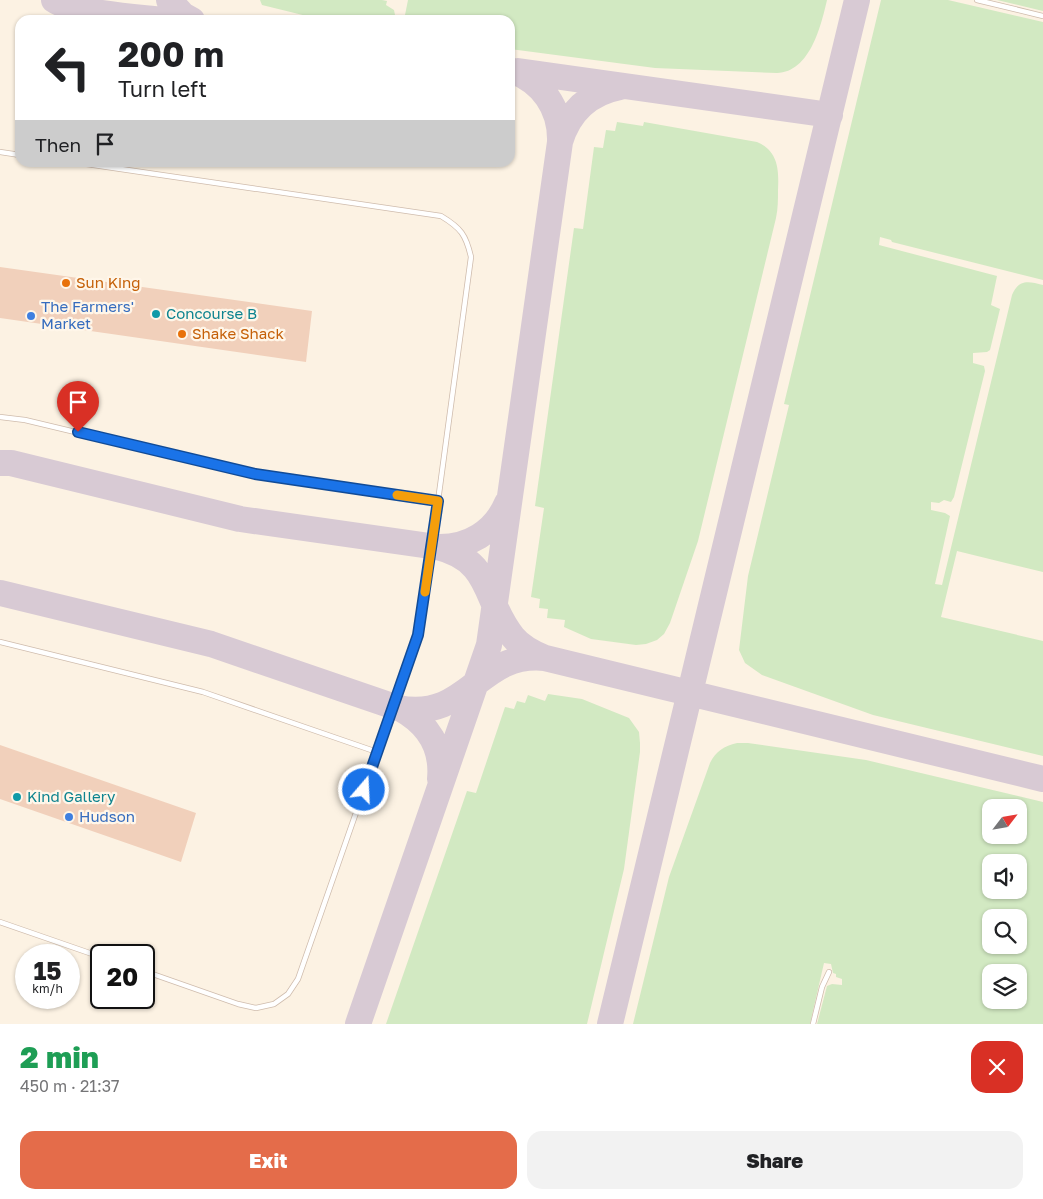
<!DOCTYPE html>
<html lang="en">
<head>
<meta charset="utf-8">
<style>
	:root { --surface:#fff; --page:#f2f2f2; --text:#202124; --muted:#757577; --accent:#e46c4a }
	body { margin:0; font-family:"Golos Text",sans-serif; background:var(--page); color:var(--text); height:100vh; display:flex; flex-direction:column; font-size:19px; white-space:nowrap }
	* { box-sizing:border-box; margin:0 }
	p { font-size:16px; color:var(--muted) }
	.icon { flex:none; width:28px; height:28px; fill:none; stroke:currentColor; stroke-width:2; stroke-linecap:round; stroke-linejoin:round }
	.map { position:relative; height:1024px; overflow:hidden }
	.sheet { display:flex; flex-direction:column; background:var(--surface); flex:1 }
	.sheet>* { flex:none }
	.banner { position:absolute; left:15px; top:15px; width:500px; height:152px; border-radius:15px; box-shadow:0 1px 4px #0004; background:#fff; color:var(--text); overflow:hidden }
	.needle { width:32px; rotate:59deg }
	.tools { position:absolute; left:982px; top:799px; display:grid; gap:10px }
	.tools a { display:grid; place-items:center; width:45px; height:45px; border-radius:10px; background:var(--surface); box-shadow:0 1px 4px #0004; font-size:25px }
	.speed { position:absolute; left:15px; top:944px; display:flex; gap:10px; font-size:25px; font-weight:700; text-align:center }
	.speed>* { display:grid; place-content:center; width:65px; height:65px; border-radius:50%; background:var(--surface); box-shadow:0 1px 4px #0004; line-height:1 }
	.speed small { font-size:12px; font-weight:400 }
	.speed .limit { border:2px solid #111; border-radius:8px; background:#fff; color:#111 }
	.pin { position:absolute; display:grid; place-items:center; width:42px; height:42px; color:#fff; margin:-51px -21px; border-radius:50% 50% 50% 0; rotate:-45deg; box-shadow:0 0 5px #0007 }
	.pin .icon { rotate:45deg }
	.me { position:absolute; width:55px; margin:-28px; rotate:19deg; stroke-linejoin:round; filter:drop-shadow(0 0 4px #0008) }
	.turn { display:flex; align-items:center; gap:18px; height:105px; padding:0 20px; font-size:22px }
	.turn .icon { width:65px; height:65px; stroke-width:2.5 }
	.turn b { display:block; font-size:35px; line-height:42px }
	.then { display:flex; align-items:center; height:48px; padding:0 20px; background:#0003; gap:10px; font-size:19px }
	.round { display:grid; place-items:center; flex:none; width:52px; height:52px; border-radius:15px; background:var(--page) }
	.summary { display:flex; align-items:center; justify-content:space-between; height:85px; padding:0 20px }
	h1 { font-size:30px; font-weight:800; line-height:38px; color:#1e9e55 }
	.cta { display:flex; gap:10px; margin-top:auto; padding:10px 20px }
	.cta a { flex:1; height:58px; border-radius:15px; background:var(--accent); color:#fff; font-size:20px; font-weight:800; line-height:58px; text-align:center }
	.cta a+a { background:var(--page); color:var(--text) }
	.map>svg:first-child { display:block }
</style>
</head>
<body>
<div class="map">
<svg width="1043" height="1024" viewBox="0 0 1043 1024">
	<rect width="100%" height="100%" fill="#fcf2e3"/>
	<path fill="#d2e9c2" fill-rule="evenodd" d="M 260,0 L 382,0 L 387,1 L 386,5 L 394,10 L 396,20 L 323,20 L 262,5 Z
		M 408,0 L 827,0 C 821,26 810,72 777,73 L 655,68 L 510,49 L 510,20 L 404,20 Z
		M 881,0 L 948,0 L 1043,22 L 1043,280 L 892,242 L 891,240 L 880,237 L 879,245 L 997,276 L 991,305 L 1000,309 L 990,350 L 987,352 L 973,353 L 973,363 L 984,366 L 985,371 L 954,497 L 951,502 L 944,500 L 939,503 L 931,502 L 931,510 L 945,513 L 950,516 L 935,584 L 942,585 L 1012,295 C 1019,279 1028,281 1043,285 L 1043,572 L 957,551 L 941,617 L 1043,641 L 1043,756 L 873,715 L 762,675 L 745,663 L 739,650 L 748,576 L 789,405 L 784,404 Z
		M 997,0 L 1043,0 L 1043,11 Z
		M 617,122 L 643,126 L 644,122 L 757,142 C 778,151 779,169 778,190 C 778,199 778,209 776,218 L 698,541 L 670,623 L 664,634 L 657,640 L 646,644 L 636,645 L 591,639 L 564,627 L 565,620 L 547,618 L 548,609 L 539,608 L 540,599 L 531,597 L 544,508 L 535,506 L 574,228 L 583,229 L 594,147 L 603,148 L 606,130 L 615,131 Z
		M 548,694 L 582,699 L 629,718 L 639,732 L 640,743 L 640,752 L 624,869 L 587,1024 L 386,1024 L 467,791 L 476,793 L 505,707 L 514,709 L 517,701 L 525,703 L 528,695 L 545,701 Z
		M 737,743 L 748,743 L 866,760 L 1043,802 L 1043,1024 L 817,1024 L 827,986 L 832,984 L 842,985 L 842,979 L 836,977 L 836,974 L 833,973 L 831,964 L 824,963 L 810,1024 L 633,1024 L 669,877 L 710,763 C 716,751 724,746 737,743 ZM 991,808 L 1019,808 L 1019,835 L 991,835 ZM 1019,862 L 1019,890 L 991,890 L 991,862 ZM 991,918 L 1019,918 L 1019,945 L 991,945 ZM 1019,972 L 1019,1000 L 991,1000 L 991,972 Z"/>
	<g fill="none" stroke-linecap="round" stroke-linejoin="round">
		<path stroke="#d8cad4" stroke-width="26" d="M 54,0 C 73,13 137,17 162,20
			M 169,0 L 183,15 L 192,20
			M 518,71 L 830,115
			M 560,142 C 569,111 589,93 620,87
			M 0,463 L 11,463 L 240,519 L 437,547 C 468,548 495,532 507,503
			M 437,547 C 494,561 483,601 513,637 C 521,647 533,653 545,658 L 1043,779
			M 0,593 L 211,644 L 401,709 C 428,724 443,748 440,779
			M 398,708 C 469,722 478,651 545,658
			M 358,1024 L 489,645 L 560,142 C 561,108 542,81 510,70
			M 610,1024 L 857,0"/>
	</g>
	<path fill="#f1d0bb" d="M 0,267 L 312,311 L 306,362 L 0,318 Z
		M 0,745 L 196,813 L 181,862 L 0,799 Z"/>
	<g fill="none" stroke-linecap="round" stroke-linejoin="round">
		<defs>
			<path id="lane" d="M 977,0 L 1043,16
				M 0,152 L 20,155
				M 73,162 L 441,216 C 461,228 466,235 471,257 L 438,501 L 418,635 L 298,979 L 288,994 L 274,1004 L 256,1008 L 238,1004 L 144,971
				M 0,417 L 25,420 L 255,475 L 438,501
				M 0,642 L 203,692 L 377,752
				M 0,922 L 101,957
				M 813,1024 L 822,987 L 829,972"/>
		</defs>
		<use href="#lane" stroke="#cfbcad" stroke-width="6"/>
		<use href="#lane" stroke="#fff" stroke-width="4.5"/>
	</g>
	<g fill="none" stroke-linecap="round" stroke-linejoin="round">
		<defs>
			<path id="route" d="M 78,432 L 255,474 L 438,501 L 418,635 L 364,790"/>
		</defs>
		<use href="#route" stroke="#114b97" stroke-width="12"/>
		<use href="#route" stroke="#1a73e8" stroke-width="9"/>
		<path stroke="#f59e0b" stroke-width="9" d="M 397,495 L 438,501 L 425,592"/>
	</g>
	<g fill="#e8710a" stroke="#fff6e9" stroke-width="2">
		<circle cx="66" cy="283" r="5"/>
		<circle cx="182" cy="334" r="5"/>
	</g>
	<g fill="#0f9aa8" stroke="#fff6e9" stroke-width="2">
		<circle cx="156" cy="314" r="5"/>
		<circle cx="17" cy="797" r="5"/>
	</g>
	<g fill="#3f7fe0" stroke="#fff6e9" stroke-width="2">
		<circle cx="31" cy="316" r="5"/>
		<circle cx="69" cy="817" r="5"/>
	</g>
	<g text-anchor="middle" stroke-width="4.5" stroke-linejoin="round" paint-order="stroke">
		<g font-size="15" fill="#c56008" stroke="#fff6e9" text-anchor="start">
			<text x="76" y="288">Sun King</text>
			<text x="192" y="339">Shake Shack</text>
		</g>
		<g font-size="15" fill="#366cbe" stroke="#fff6e9" text-anchor="start">
			<text x="41" y="312">The Farmers'<tspan x="41" dy="17">Market</tspan></text>
			<text x="79" y="822">Hudson</text>
		</g>
		<g font-size="15" fill="#0d838f" stroke="#fff6e9" text-anchor="start">
			<text x="166" y="319">Concourse B</text>
			<text x="27" y="802">Kind Gallery</text>
		</g>
	</g>
</svg>
<div class="tools">
<a><svg class="needle" viewBox="-14 -14 28 28"><path d="M0-13l5 13h-10z" fill="#e53935"/><path d="M0 13l5-13h-10z" fill="#757577"/></svg></a>
<a><svg class="icon" aria-label="sound" viewBox="0 0 24 24"><path d="M4 9h4l5-4v14l-5-4H4zM17 9q2 3 0 6"/></svg></a>
<a><svg class="icon" aria-label="search" viewBox="0 0 24 24"><circle cx="10" cy="10" r="6"/><path d="M15 15l6 6"/></svg></a>
<a><svg class="icon" aria-label="layers" viewBox="0 0 24 24"><path d="M12 4l9 5-9 5-9-5zM3 14l9 5 9-5"/></svg></a>
</div>
<div class="speed"><div>15<small>km/h</small></div><div class="limit">20</div></div>
<div class="pin" style="left:78px;top:432px;background:#d93025"><svg class="icon" aria-label="arrive" viewBox="0 0 24 24"><path d="M6 21V4h12l-3 4 3 4H6"/></svg></div>
<svg class="me" style="left:364px;top:790px" viewBox="-20 -20 40 40"><circle r="17" fill="#1a73e8" stroke="#fff" stroke-width="3"/><path d="M0-11L8 9 0 5-8 9z" fill="#fff"/></svg>
<div class="banner">
<div class="turn"><svg class="icon" aria-label="left" viewBox="0 0 24 24"><path d="M17 20v-9H6M10 6l-5 5 5 5"/></svg><div><b>200 m</b>Turn left</div></div>
<div class="then">Then<svg class="icon" aria-label="arrive" viewBox="0 0 24 24"><path d="M6 21V4h12l-3 4 3 4H6"/></svg></div>
</div>
</div>
<section class="sheet">
<div class="summary"><div><h1>2 min</h1><p>450 m · 21:37</p></div><a class="round" style="background:#d93025;color:#fff"><svg class="icon" aria-label="close" viewBox="0 0 24 24"><path d="M6 6l12 12M18 6L6 18"/></svg></a></div>
<div class="cta"><a>Exit</a><a>Share</a></div>
</section>
</body>
</html>
